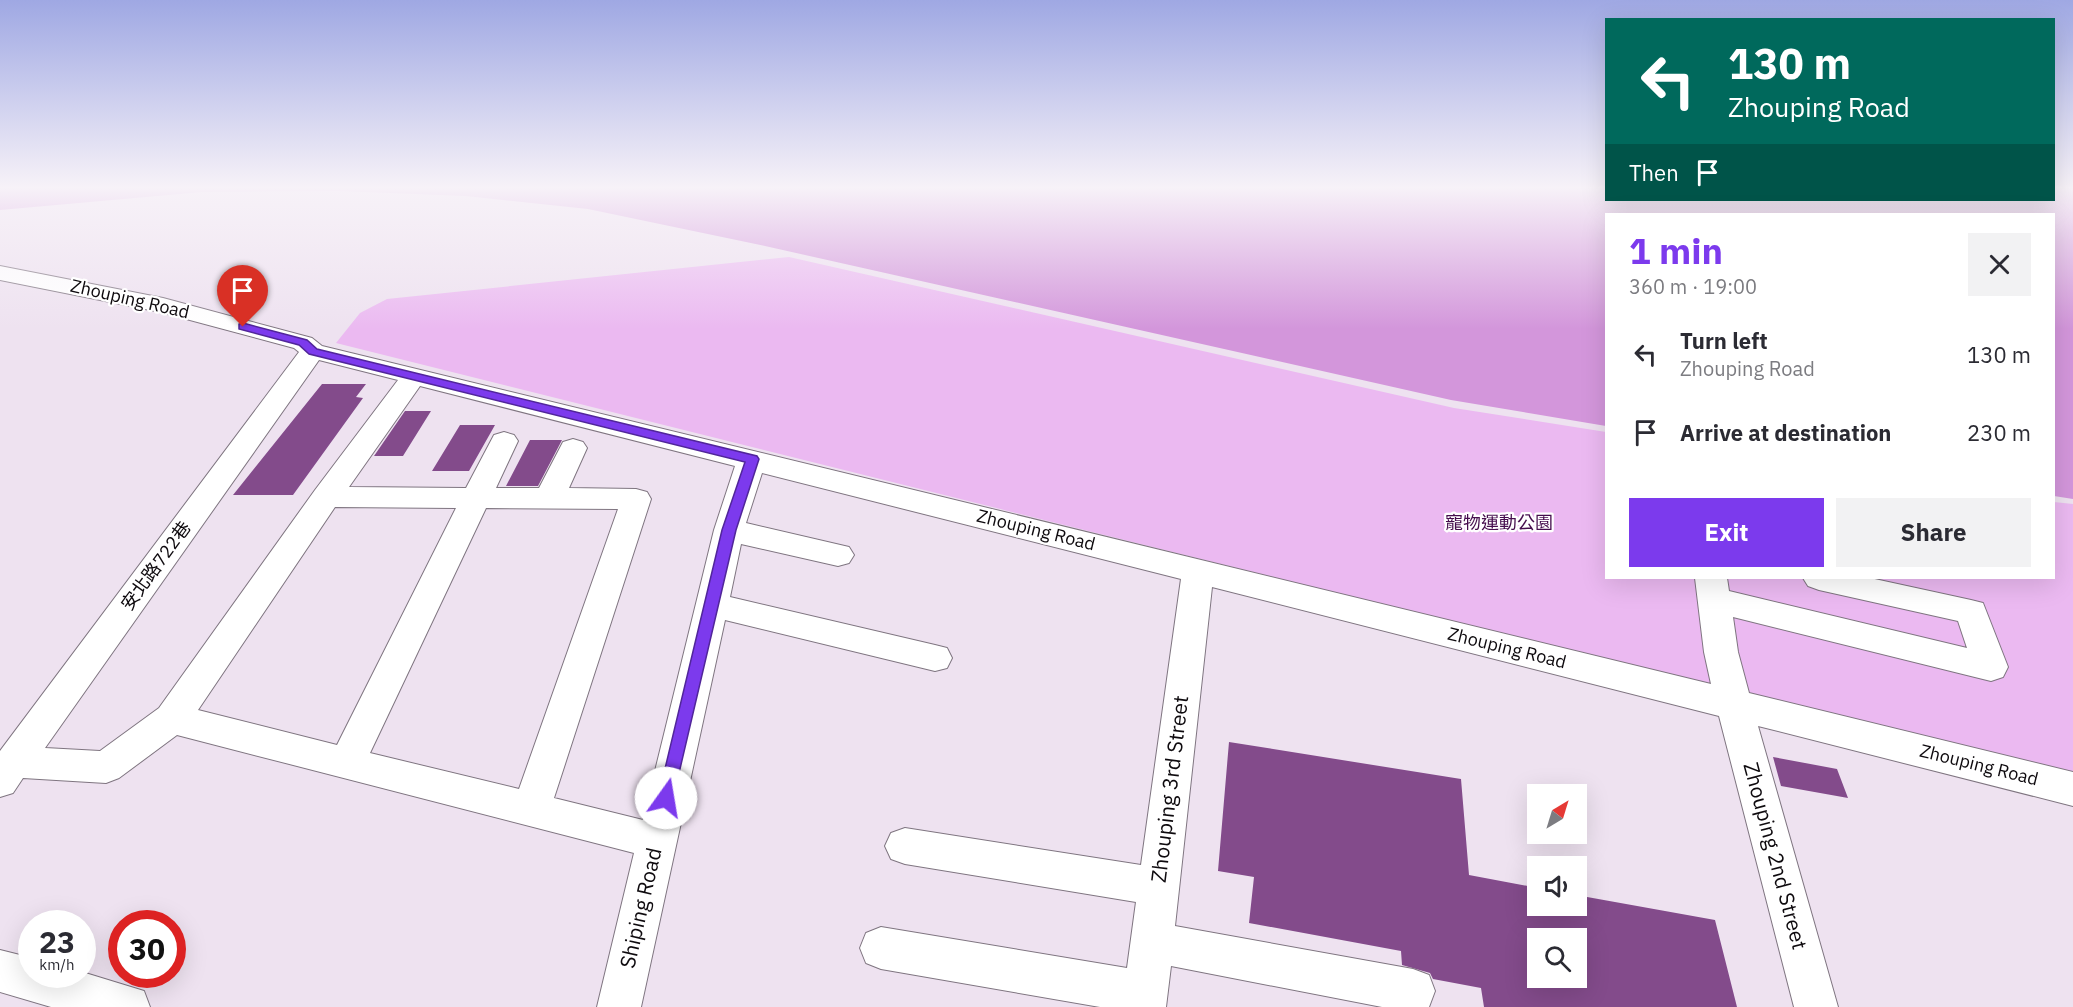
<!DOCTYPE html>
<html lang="en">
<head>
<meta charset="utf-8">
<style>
	:root { --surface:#fff; --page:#f2f2f3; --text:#2b2b33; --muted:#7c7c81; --accent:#7c3aed }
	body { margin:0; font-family:"IBM Plex Sans","Noto Sans TC",sans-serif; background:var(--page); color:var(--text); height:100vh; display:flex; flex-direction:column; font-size:22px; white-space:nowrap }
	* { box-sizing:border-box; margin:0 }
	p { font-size:20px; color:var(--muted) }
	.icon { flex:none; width:33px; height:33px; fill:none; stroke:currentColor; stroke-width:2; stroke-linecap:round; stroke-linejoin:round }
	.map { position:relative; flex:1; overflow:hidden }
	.side { position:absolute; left:1605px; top:213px; width:450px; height:366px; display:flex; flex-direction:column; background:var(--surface); border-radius:0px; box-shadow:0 6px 24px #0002 }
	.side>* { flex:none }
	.hud { position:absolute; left:1605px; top:18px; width:450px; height:183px; border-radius:0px; box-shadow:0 6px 24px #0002; background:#00695c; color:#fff; overflow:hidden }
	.needle { width:39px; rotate:38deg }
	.buttons { position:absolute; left:1527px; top:784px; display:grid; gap:12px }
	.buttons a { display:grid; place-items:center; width:60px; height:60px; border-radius:0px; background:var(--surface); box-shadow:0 6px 24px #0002; font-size:30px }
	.speed { position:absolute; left:18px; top:910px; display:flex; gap:12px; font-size:30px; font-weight:700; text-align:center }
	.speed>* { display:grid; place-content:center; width:78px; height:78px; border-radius:50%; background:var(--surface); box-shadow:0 6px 24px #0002; line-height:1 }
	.speed small { font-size:15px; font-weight:400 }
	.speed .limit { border:9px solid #d22; background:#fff; color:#111 }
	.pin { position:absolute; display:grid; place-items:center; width:51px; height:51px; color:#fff; margin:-62px -26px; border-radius:50% 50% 50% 0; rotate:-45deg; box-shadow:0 0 6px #0007 }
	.pin .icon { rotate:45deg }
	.me { position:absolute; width:66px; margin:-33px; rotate:13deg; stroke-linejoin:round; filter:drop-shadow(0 0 4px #0008) }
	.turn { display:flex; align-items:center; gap:21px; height:126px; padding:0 24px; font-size:27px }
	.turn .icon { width:78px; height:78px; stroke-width:2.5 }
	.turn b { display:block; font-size:42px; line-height:51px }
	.then { display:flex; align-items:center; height:57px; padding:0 24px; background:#0003; gap:12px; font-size:22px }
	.round { display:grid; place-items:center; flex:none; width:63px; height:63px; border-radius:0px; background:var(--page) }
	.overview { display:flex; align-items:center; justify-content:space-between; height:102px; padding:0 24px }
	h1 { font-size:36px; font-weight:700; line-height:45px; color:var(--accent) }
	.cta { display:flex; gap:12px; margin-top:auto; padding:12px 24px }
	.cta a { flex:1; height:69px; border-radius:0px; background:var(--accent); color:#fff; font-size:24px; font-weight:700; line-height:69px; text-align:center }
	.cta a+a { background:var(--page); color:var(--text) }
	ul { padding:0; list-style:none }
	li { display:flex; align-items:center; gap:18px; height:78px; padding:0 24px }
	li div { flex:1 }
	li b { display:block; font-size:22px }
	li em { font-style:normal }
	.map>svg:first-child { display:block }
</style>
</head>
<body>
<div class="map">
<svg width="2073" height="1007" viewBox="0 0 2073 1007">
	<rect width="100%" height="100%" fill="#eee2f0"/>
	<path fill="#ebb9f1" d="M 789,257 L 1454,408 L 1606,432 L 1606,578 L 2054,578 L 2054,502 L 2073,504 L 2073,777 L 336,343 L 360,313 L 387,299 Z"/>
	<path fill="#d396db" d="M 0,188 L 1606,188 L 1606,200 L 2054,200 L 2054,188 L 2073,188 L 2073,499 L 2054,496 L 2054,214 L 1606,214 L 1606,426 L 1451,400 L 765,246 L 588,209 L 466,196 L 339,191 L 202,192 L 0,210 Z"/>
	<path fill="#834b8b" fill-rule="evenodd" d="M 322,384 L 366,384 L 356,397 L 363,398 L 293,495 L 233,495 Z
		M 405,411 L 431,411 L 403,456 L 374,456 Z
		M 460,425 L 495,425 L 469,471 L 432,471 Z
		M 530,440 L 562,440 L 538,486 L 506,486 Z
		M 1229,742 L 1461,779 L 1469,875 L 1538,888 L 1538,906 L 1576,906 L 1576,895 L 1715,920 L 1737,1007 L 1484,1007 L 1481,988 L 1433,979 L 1430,973 L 1402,965 L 1401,951 L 1249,923 L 1254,877 L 1218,871 ZM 1538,939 L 1576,939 L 1576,978 L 1538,978 Z
		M 1773,757 L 1837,769 L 1848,798 L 1781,786 Z"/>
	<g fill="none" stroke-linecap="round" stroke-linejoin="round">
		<defs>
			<path id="minor" d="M 0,266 L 163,298 L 312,338 L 322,346 L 1711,684 L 1704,652 L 1695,578 L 1727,578 L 1729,591 L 1967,648 L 1958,621 L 1819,590 L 1808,586 L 1803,578 L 1870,578 L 1971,600 L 1983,603 L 2008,667 L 2003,677 L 1991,681 L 1733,617 L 1738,652 L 1749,693 L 2073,772 L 2073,806 L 1758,726 L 1838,1007 L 1794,1007 L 1719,716 L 1212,587 L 1175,926 L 1413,969 L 1429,975 L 1435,991 L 1429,1007 L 1382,1007 L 1171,966 L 1166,1007 L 1100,1007 L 881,969 L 866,963 L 860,948 L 866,933 L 881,927 L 1127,968 L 1136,902 L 905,864 L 891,859 L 885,846 L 891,833 L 905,828 L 1141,865 L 1181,579 L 762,473 L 746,523 L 849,547 L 854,555 L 849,563 L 838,566 L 741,544 L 730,597 L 935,645 L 947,648 L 952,658 L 947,668 L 935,671 L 725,620 L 641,1007 L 597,1007 L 634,853 L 177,735 L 119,778 L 106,783 L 23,778 L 13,793 L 0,797 L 0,751 L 299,352 L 294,348 L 160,312 L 0,280 ZM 319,360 L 398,380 L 315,490 L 159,708 L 100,751 L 45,748 ZM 420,386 L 735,466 L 714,530 L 643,820 L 554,798 L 651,499 L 647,492 L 636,489 L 569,488 L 587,448 L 583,442 L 573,439 L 563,442 L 539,488 L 496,488 L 518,441 L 514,435 L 504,432 L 494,435 L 466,488 L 349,487 ZM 335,507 L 456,508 L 337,745 L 198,710 ZM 486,508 L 618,509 L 519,789 L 370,753 Z
				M 0,950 L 32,958 L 32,975 L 82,975 L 82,972 L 144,991 L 150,1007 L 51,1007 L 0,992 Z"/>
		</defs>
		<use href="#minor" stroke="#7f7580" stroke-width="2"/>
		<use href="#minor" fill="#fff" fill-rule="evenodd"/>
	</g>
	<linearGradient id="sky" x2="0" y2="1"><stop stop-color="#9fa8e3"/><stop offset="0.57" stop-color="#f7f2f8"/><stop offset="1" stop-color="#f7f2f8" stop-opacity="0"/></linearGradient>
	<rect width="2073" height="329" fill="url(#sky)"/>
	<path fill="#7c3aed" stroke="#51269a" stroke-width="1.5" d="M 243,323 L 307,340 L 317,349 L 757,456 L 759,459 L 736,530 L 672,803 L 666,805 L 660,803 L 658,798 L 722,530 L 745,462 L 309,354 L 299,345 L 239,329 L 239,324 Z"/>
	<g text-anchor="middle" stroke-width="4.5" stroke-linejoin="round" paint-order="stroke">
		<g font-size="18" fill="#0e0a0e" stroke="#fff">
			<text transform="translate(130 299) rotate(13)" y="6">Zhouping Road</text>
			<text transform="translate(1036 530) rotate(14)" y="6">Zhouping Road</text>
			<text transform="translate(156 566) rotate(-54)" y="6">安北路722巷</text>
			<text transform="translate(1507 648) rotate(14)" y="6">Zhouping Road</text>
			<text transform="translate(1979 765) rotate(14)" y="6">Zhouping Road</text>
		</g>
		<g font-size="18" fill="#450d4d" stroke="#fff">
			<text x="1499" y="529">寵物運動公園</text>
		</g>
		<g font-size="21" fill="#0e0a0e" stroke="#fff">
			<text transform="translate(1170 789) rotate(-83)" y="7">Zhouping 3rd Street</text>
			<text transform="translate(1775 856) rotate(75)" y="7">Zhouping 2nd Street</text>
			<text transform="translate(641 908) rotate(-77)" y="7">Shiping Road</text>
		</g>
	</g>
</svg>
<div class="buttons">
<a><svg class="needle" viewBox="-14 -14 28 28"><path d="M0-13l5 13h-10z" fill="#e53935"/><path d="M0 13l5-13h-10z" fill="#7c7c81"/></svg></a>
<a><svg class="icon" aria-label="sound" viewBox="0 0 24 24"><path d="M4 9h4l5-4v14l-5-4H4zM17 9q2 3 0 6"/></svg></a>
<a><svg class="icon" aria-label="search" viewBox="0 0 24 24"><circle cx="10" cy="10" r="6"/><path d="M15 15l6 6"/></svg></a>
</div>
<div class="speed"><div>23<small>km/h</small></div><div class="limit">30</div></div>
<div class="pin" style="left:243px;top:327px;background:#d93025"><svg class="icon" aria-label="arrive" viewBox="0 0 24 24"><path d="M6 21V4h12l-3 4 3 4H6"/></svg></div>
<svg class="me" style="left:666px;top:798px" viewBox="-20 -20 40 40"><circle r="19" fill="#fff"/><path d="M0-13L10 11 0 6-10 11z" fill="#7c3aed"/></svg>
<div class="hud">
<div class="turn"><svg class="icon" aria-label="left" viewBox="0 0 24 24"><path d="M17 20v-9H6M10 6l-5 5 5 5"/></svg><div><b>130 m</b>Zhouping Road</div></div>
<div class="then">Then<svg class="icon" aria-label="arrive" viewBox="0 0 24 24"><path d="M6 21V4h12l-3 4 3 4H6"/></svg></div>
</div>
<section class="side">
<div class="overview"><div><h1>1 min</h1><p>360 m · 19:00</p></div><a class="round"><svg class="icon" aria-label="close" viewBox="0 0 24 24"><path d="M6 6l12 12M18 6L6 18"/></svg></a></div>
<ul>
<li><svg class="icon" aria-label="left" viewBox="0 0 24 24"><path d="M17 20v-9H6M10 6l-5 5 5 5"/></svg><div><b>Turn left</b><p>Zhouping Road</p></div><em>130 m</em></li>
<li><svg class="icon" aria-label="arrive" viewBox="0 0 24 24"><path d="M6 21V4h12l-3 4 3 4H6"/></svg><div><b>Arrive at destination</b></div><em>230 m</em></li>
</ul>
<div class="cta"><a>Exit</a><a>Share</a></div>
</section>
</div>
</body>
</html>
